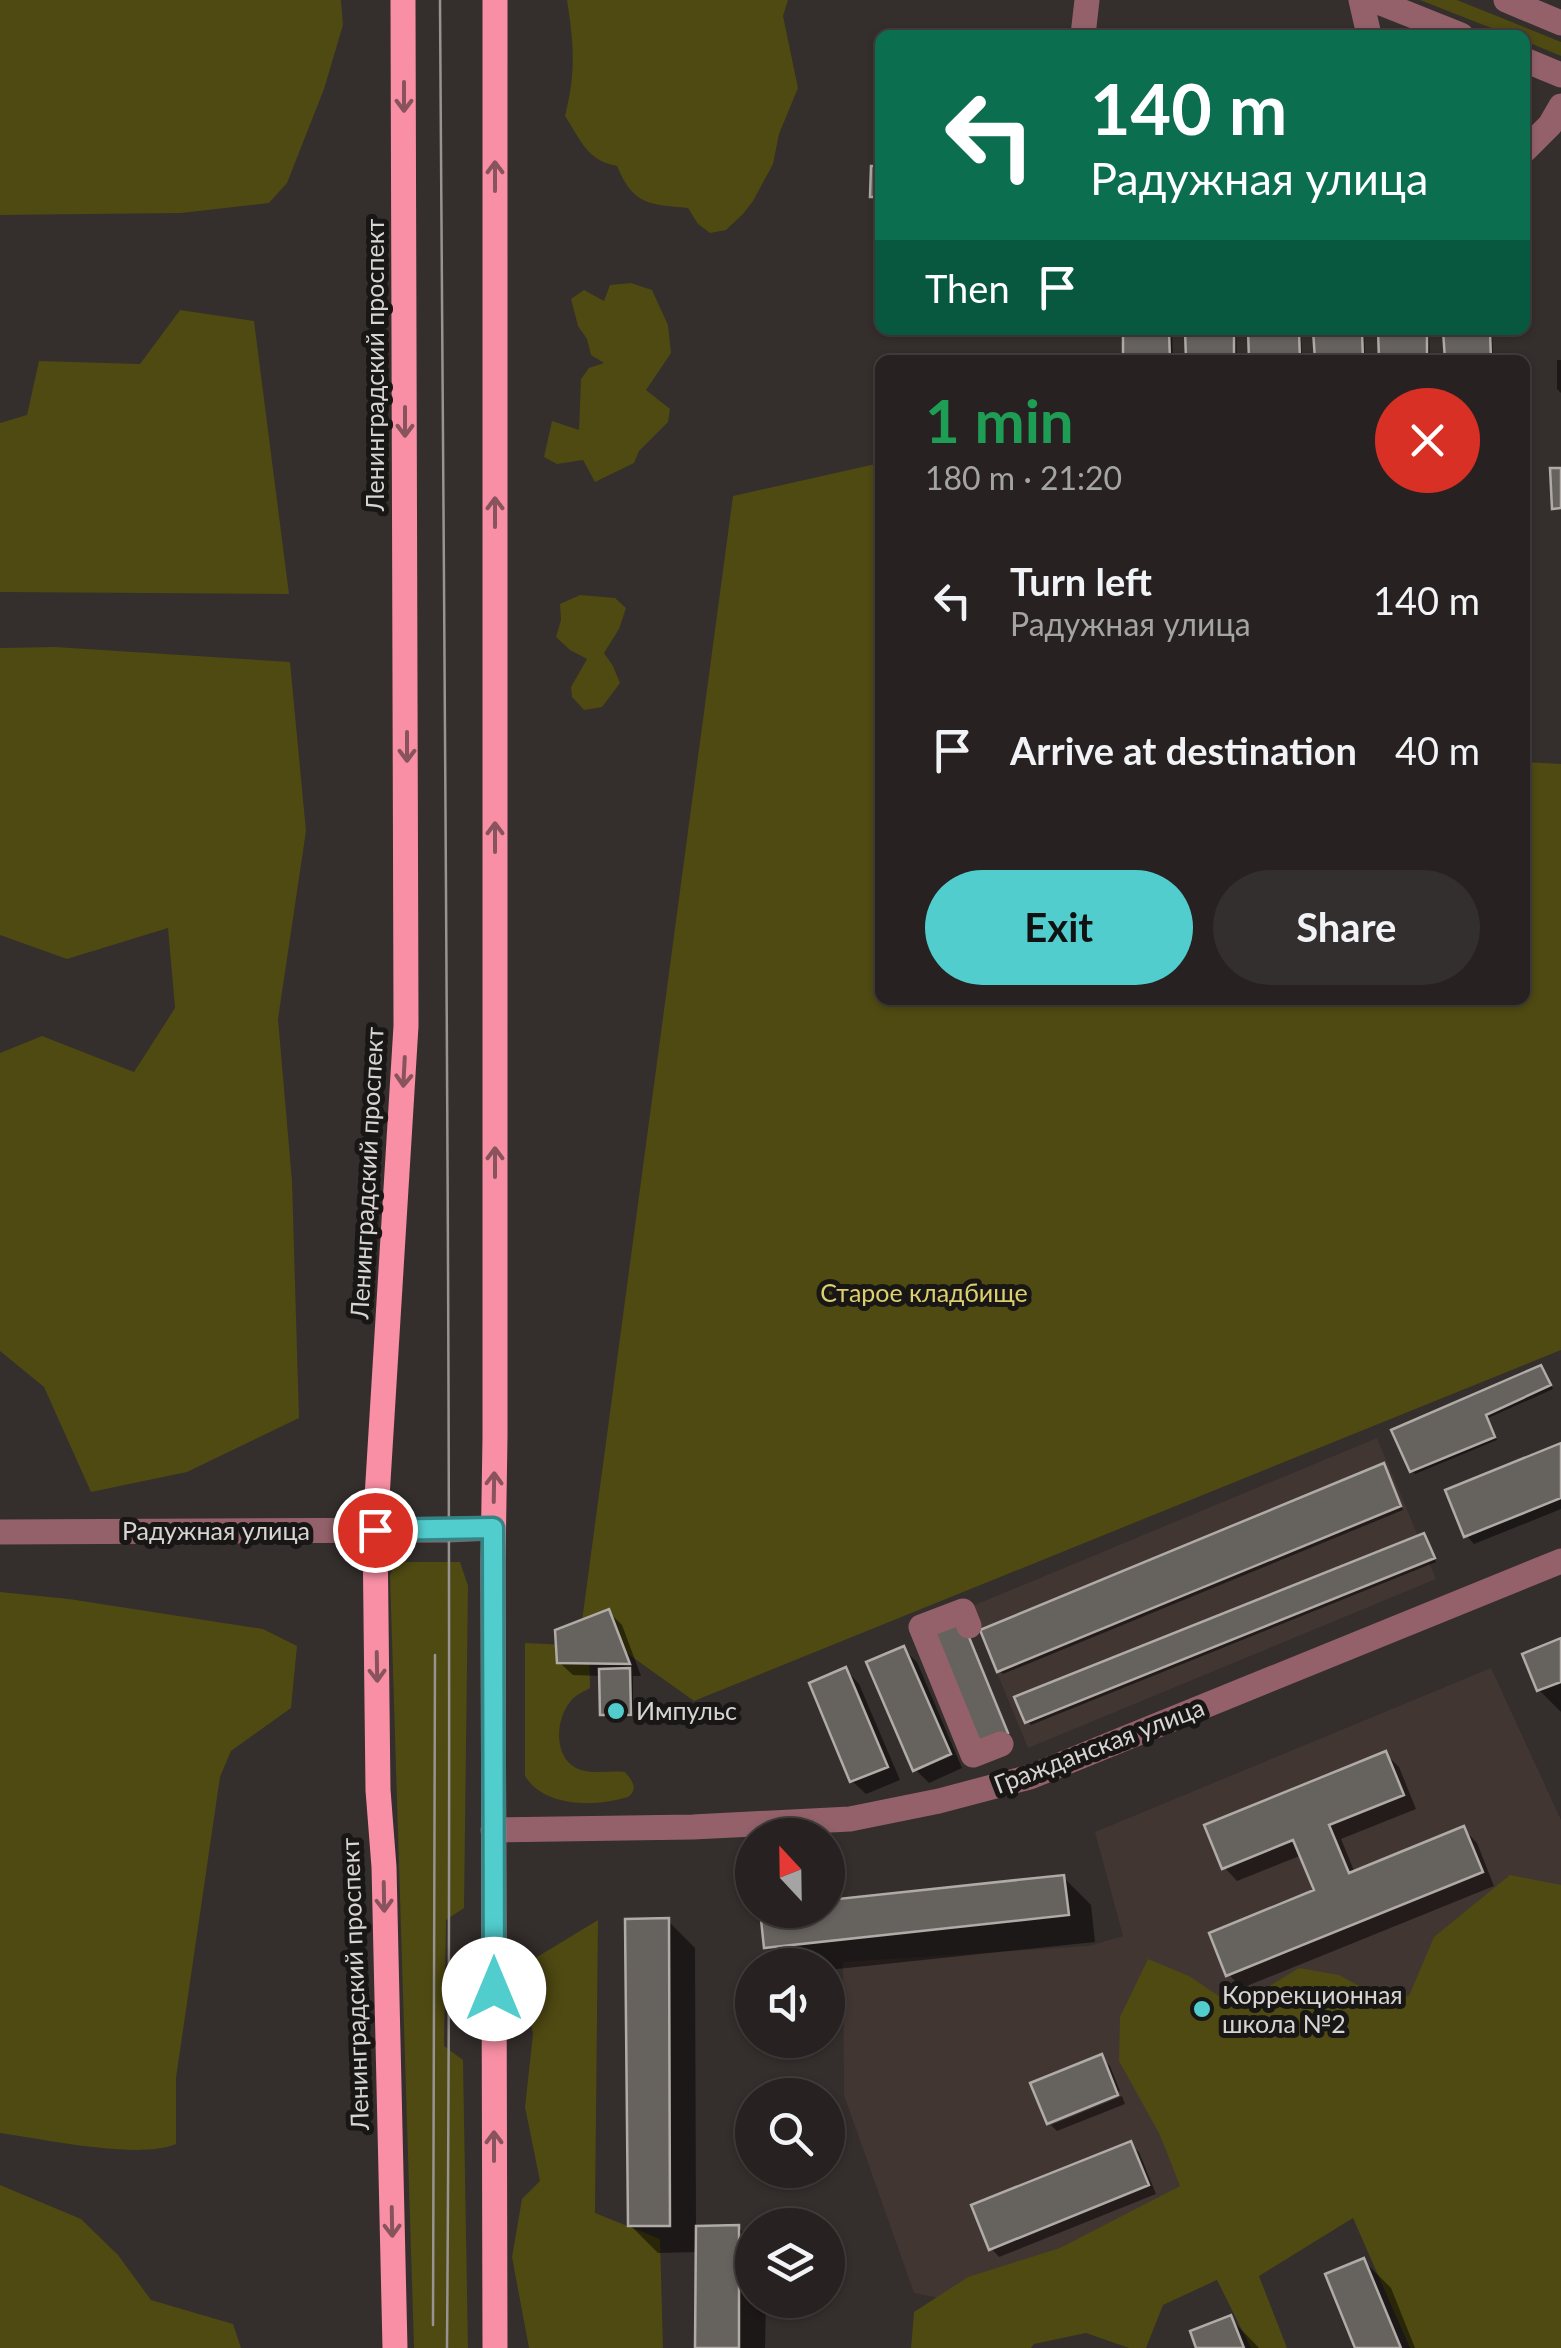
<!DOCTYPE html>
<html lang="en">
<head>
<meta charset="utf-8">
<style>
	:root { --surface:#272221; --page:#332f2e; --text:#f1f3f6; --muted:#a4a4a5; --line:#433f3f; --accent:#52cdce }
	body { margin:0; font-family:Lato,sans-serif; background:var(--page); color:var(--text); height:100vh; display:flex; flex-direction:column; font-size:38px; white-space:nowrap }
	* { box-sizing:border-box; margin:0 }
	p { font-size:32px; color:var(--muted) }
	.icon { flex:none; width:55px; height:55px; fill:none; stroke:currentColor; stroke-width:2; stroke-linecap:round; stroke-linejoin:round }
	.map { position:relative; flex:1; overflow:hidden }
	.details { position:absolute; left:875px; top:355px; width:655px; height:650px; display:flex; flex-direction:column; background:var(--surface); border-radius:15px; box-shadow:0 2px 8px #0004,0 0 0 2px var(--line) }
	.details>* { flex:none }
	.top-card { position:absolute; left:875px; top:30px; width:655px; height:305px; border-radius:15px; box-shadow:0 2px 8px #0004,0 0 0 2px var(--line); background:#0b6e4f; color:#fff; overflow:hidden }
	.needle { width:65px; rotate:338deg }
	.tools { position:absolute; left:735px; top:1818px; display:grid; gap:20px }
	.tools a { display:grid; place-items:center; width:110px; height:110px; border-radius:50%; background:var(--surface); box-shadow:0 2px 8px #0004,0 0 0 2px var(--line); font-size:50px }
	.pin { position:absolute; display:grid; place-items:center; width:85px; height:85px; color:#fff; margin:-42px; border:5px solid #fff; border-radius:50%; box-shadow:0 2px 10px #0007 }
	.me { position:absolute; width:110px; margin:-55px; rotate:0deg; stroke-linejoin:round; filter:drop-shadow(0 0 8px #0008) }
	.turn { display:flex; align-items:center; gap:35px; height:210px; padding:0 50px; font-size:45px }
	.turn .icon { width:130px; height:130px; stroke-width:2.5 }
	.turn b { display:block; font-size:70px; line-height:85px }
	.then { display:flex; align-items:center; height:95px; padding:0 50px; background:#0003; gap:20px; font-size:38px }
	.round { display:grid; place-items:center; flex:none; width:105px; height:105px; border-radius:52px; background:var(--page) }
	.summary { display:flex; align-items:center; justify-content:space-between; height:170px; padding:0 50px }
	h1 { font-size:60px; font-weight:700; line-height:75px; color:#1e9e55 }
	.primary-button { display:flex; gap:20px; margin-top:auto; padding:20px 50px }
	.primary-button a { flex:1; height:115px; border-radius:60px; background:var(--accent); color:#111; font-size:40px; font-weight:700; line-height:115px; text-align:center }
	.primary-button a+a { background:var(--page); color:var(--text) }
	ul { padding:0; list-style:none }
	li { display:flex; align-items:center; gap:30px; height:150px; padding:0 50px }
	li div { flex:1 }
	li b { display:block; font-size:38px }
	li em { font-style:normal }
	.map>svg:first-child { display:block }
</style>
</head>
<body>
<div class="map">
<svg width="1561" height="2348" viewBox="0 0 1561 2348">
	<rect width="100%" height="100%" fill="#342e2c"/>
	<path fill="#423632" d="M 1377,1438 L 1436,1579 L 1028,1748 L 970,1607 Z
		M 1491,1668 L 1561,1820 L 1561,2056 L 965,2303 L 914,2293 L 844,2095 L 843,1962 L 1089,1946 L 1123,1936 L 1095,1832 Z"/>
	<path fill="#4f4912" d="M 0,0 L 341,0 L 343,25 L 324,89 L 287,183 L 269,203 L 181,213 L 0,215 Z
		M 567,0 L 788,0 L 783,16 L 798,88 L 779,134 L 773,164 L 753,201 L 743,214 L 726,230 L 710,233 L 698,224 L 688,208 C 649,204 634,206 617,166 C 587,161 580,139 565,116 C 576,72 574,45 567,0 Z
		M 1420,0 L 1457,0 L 1561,42 L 1561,56 L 1525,41 L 1525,35 L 1509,35 Z
		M 631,283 L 652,290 L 668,325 L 671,353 L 646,390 L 670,409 L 668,422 L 639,451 L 634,463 L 595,482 L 583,460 L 557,464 L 544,457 L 552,421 L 579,430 L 581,379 L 589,368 L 604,363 L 591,355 L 587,339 L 578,326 L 571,299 L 584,290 L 604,301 L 610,285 Z
		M 180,310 L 254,321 L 289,594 L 0,592 L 0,423 L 27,415 L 39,361 L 140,364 Z
		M 880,463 L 880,1000 L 1525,1000 L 1525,762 L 1561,764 L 1561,1350 L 694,1701 L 582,1621 L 733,496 Z
		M 580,595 L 615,598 L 626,608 L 619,629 L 604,653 L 613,666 L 620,683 L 602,707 L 584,710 L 572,697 L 571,687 L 587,659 L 570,650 L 556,637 L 561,620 L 560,604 Z
		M 55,647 L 290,662 L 306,831 L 278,1019 L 292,1181 L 299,1418 L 187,1472 L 91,1492 L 44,1387 L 0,1351 L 0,1053 L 42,1036 L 134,1072 L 175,1008 L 168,928 L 67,959 L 0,935 L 0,648 Z
		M 396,1562 L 460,1562 L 468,1586 L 464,1908 L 446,1920 L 444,2046 L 463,2060 L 468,2348 L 414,2348 L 390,1575 Z
		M 0,1592 L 69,1599 L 263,1629 L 297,1646 L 291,1708 L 231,1751 L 220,1777 L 176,2078 L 176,2144 C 139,2160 43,2139 0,2133 Z
		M 525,1643 L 589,1646 L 590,1688 C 583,1692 575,1695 570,1702 C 556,1719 553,1756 576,1768 C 590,1775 609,1770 625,1772 C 632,1780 639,1789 628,1797 C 595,1807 545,1808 525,1776 Z
		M 1510,1875 L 1561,1885 L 1561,2348 L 1410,2348 L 1353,2218 L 1259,2276 L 1287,2348 L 1251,2348 L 1217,2280 L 1163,2305 L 1146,2348 L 1129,2348 L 1086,2333 L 1034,2344 L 1031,2348 L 911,2348 L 914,2312 L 968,2277 L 1060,2248 L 1180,2186 L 1160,2135 L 1119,2061 L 1120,2017 L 1148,1959 L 1189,1976 L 1235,2007 L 1299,1968 L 1339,1975 L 1372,1993 L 1409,1996 L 1434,1937 Z
		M 598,1920 L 595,2213 L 660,2239 L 663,2348 L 529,2348 L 512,2257 L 522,2199 L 540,2181 L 525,2107 L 533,2034 L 519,1968 Z
		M 0,2185 L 81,2219 L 118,2255 L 151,2300 L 233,2324 L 241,2348 L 0,2348 Z"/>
	<path fill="#0007" d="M 1125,330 L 1172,330 L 1173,360 L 1126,360 Z
		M 1187,330 L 1236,330 L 1237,360 L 1188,360 Z
		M 1251,330 L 1301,330 L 1302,360 L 1252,360 Z
		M 1316,330 L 1364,330 L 1365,360 L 1317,360 Z
		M 1381,330 L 1429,330 L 1430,360 L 1382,360 Z
		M 1446,330 L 1492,330 L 1493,360 L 1447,360 Z
		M 1557,360 L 1561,360 L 1561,393 L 1557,389 Z
		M 1541,1368 L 1553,1389 L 1488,1418 L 1497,1440 L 1415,1474 L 1412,1471 Z
		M 1561,1446 L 1561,1509 L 1474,1544 L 1466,1535 Z
		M 1383,1466 L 1387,1470 L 1403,1510 L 1003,1674 L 999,1671 Z
		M 1424,1535 L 1436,1562 L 1031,1725 L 1027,1721 Z
		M 609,1612 L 622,1625 L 641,1676 L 633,1676 L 633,1717 L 606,1718 L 602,1714 L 602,1676 L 573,1675 L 559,1662 Z
		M 1561,1641 L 1561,1712 L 1539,1690 Z
		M 903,1649 L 917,1662 L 962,1768 L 929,1783 L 915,1769 Z
		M 846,1670 L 859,1684 L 900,1780 L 866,1794 L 852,1781 Z
		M 1386,1754 L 1399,1767 L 1416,1809 L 1341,1839 L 1355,1873 L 1464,1829 L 1477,1843 L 1494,1886 L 1242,1988 L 1228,1974 L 1317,1892 L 1302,1855 L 1237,1881 L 1224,1867 Z
		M 1063,1877 L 1091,1905 L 1095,1942 L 828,1970 L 828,1965 L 785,1965 L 766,1947 L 763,1910 L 828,1910 L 828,1902 Z
		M 668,1921 L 695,1948 L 696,2228 L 738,2227 L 752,2242 L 752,2300 L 766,2300 L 765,2348 L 698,2348 L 698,2252 L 658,2253 L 630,2225 Z
		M 1101,2057 L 1110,2066 L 1120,2091 L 1049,2120 Z
		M 1122,2096 L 1125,2104 L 1057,2131 L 1051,2125 Z
		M 1130,2144 L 1139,2152 L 1156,2194 L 999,2257 L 991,2248 Z
		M 1364,2261 L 1391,2288 L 1415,2348 L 1357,2348 Z
		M 1230,2318 L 1259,2348 L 1199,2348 Z"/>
	<path fill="#66625e" stroke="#b0aba6" stroke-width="2.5" d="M 871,166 L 880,166 L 880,197 L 870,197 Z
		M 1123,330 L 1169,330 L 1170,360 L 1123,360 Z
		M 1185,330 L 1234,330 L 1234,360 L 1186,360 Z
		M 1248,330 L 1299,330 L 1300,360 L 1249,360 Z
		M 1313,330 L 1362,330 L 1363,360 L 1315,360 Z
		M 1378,330 L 1427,330 L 1427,360 L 1379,360 Z
		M 1443,330 L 1490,330 L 1491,360 L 1445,360 Z
		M 1550,468 L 1561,468 L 1561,508 L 1552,509 Z
		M 1541,1365 L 1551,1385 L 1486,1415 L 1495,1437 L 1410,1472 L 1391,1430 Z
		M 1561,1443 L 1561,1498 L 1464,1537 L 1445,1490 Z
		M 1384,1463 L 1401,1506 L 997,1672 L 980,1630 Z
		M 1424,1533 L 1435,1558 L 1025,1723 L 1014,1697 Z
		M 609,1609 L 630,1664 L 557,1663 L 555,1630 Z
		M 962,1620 L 1008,1733 L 975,1746 L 929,1633 Z
		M 1561,1638 L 1561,1682 L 1537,1691 L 1522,1654 Z
		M 904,1646 L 951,1754 L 913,1771 L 866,1662 Z
		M 846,1667 L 888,1767 L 850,1782 L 809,1683 Z
		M 630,1668 L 631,1715 L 600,1715 L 599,1669 Z
		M 1386,1751 L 1404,1795 L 1329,1825 L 1349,1873 L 1464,1826 L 1483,1872 L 1226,1976 L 1209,1933 L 1314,1890 L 1293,1840 L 1222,1869 L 1204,1825 Z
		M 1064,1875 L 1069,1915 L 764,1948 L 760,1910 L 828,1910 L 828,1900 Z
		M 669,1918 L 670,2226 L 628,2226 L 625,1919 Z
		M 1102,2054 L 1118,2095 L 1047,2124 L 1030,2083 Z
		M 1131,2141 L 1149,2185 L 989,2250 L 971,2205 Z
		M 739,2225 L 739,2348 L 695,2348 L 696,2226 Z
		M 1364,2258 L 1401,2348 L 1355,2348 L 1325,2274 Z
		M 1231,2315 L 1244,2348 L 1196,2348 L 1190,2331 Z"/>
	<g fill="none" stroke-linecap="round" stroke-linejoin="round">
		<path stroke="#94616a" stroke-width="25" d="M 1361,0 L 1369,35
			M 1373,0 L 1461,35
			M 1506,0 L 1561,23
			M 1083,35 L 1087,0
			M 1525,60 L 1561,75
			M 1525,150 L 1550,125 L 1561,106
			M 0,1532 L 449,1530 L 493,1528
			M 969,1626 L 963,1611 L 921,1627 L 973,1755 L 1001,1744
			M 493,1830 L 693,1827 L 850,1819 L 939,1801 L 1030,1777 L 1561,1561"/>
		<path stroke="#f88fa4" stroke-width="25" d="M 395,2348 L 384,1867 L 378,1790 L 375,1530 L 406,1026 L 403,0
			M 495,2348 L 493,1563 L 495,1437 L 495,0"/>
		<path stroke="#979391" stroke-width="2.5" d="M 440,0 C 445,783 453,1565 447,2348
			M 433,2325 L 435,1655"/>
	</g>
	<defs><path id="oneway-shaft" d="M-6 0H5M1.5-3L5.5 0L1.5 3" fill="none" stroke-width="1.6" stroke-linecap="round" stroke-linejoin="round" transform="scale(2.5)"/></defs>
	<g stroke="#88535d">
		<use href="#oneway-shaft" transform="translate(404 97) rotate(90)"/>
		<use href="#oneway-shaft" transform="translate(495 176) rotate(-90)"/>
		<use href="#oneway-shaft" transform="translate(405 422) rotate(90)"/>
		<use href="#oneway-shaft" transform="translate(495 512) rotate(-90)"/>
		<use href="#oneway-shaft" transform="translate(407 747) rotate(90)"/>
		<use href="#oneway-shaft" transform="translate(495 837) rotate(-90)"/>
		<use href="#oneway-shaft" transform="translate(404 1072) rotate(93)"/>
		<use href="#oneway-shaft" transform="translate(495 1162) rotate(-90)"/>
		<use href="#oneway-shaft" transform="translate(494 1487) rotate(-89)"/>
		<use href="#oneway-shaft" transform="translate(377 1667) rotate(89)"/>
		<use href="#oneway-shaft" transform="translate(384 1897) rotate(89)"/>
		<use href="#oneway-shaft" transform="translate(494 2146) rotate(-90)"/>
		<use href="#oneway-shaft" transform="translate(392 2222) rotate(89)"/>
	</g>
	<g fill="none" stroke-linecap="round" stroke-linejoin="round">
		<defs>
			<path id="route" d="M 375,1530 L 493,1528 L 494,1989"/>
		</defs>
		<use href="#route" stroke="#358586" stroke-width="25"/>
		<use href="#route" stroke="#52cdce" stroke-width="18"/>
	</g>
	<g fill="#52cdce" stroke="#191716" stroke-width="4">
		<circle cx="616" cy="1711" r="10"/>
		<circle cx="1202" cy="2009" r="10"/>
	</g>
	<g text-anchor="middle" stroke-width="10" stroke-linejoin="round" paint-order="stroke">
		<g font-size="25" fill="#d7d4d2" stroke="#191716">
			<text transform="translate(375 365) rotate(-90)" y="9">Ленинградский проспект</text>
			<text transform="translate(367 1173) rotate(-87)" y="9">Ленинградский проспект</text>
			<text x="216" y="1540">Радужная улица</text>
			<text transform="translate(1099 1746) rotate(-21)" y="9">Гражданская улица</text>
			<text transform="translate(355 1984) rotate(-92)" y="9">Ленинградский проспект</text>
		</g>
		<g font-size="25" fill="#dccf6c" stroke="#191716">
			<text x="924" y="1302">Старое кладбище</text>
		</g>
		<g font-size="25" fill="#d7d4d2" stroke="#191716" text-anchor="start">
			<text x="636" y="1720">Импульс</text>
			<text x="1222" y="2004">Коррекционная<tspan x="1222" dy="29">школа №2</tspan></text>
		</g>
	</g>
</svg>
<div class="tools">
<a><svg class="needle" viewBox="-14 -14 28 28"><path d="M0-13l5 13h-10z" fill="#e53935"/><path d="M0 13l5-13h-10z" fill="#a4a4a5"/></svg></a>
<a><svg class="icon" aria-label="sound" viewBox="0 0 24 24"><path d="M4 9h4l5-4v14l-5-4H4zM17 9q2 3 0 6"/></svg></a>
<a><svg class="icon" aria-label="search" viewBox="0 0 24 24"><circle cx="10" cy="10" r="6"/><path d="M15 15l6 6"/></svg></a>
<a><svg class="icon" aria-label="layers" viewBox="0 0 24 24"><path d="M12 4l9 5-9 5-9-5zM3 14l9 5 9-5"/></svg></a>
</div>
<div class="pin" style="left:375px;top:1530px;background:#d93025"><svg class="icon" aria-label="arrive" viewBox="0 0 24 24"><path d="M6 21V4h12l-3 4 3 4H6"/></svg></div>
<svg class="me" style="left:494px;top:1989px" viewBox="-20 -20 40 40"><circle r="19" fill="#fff"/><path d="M0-13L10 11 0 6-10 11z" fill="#52cdce"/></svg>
<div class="top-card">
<div class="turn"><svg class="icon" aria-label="left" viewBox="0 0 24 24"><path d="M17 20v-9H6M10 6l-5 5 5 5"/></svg><div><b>140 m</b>Радужная улица</div></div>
<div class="then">Then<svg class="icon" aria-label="arrive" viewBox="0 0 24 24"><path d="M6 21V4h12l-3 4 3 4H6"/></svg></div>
</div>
<section class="details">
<div class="summary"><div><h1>1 min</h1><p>180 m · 21:20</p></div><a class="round" style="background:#d93025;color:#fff"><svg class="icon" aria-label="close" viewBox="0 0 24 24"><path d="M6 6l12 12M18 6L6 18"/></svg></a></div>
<ul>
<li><svg class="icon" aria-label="left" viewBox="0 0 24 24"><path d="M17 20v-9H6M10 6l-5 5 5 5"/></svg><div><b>Turn left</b><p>Радужная улица</p></div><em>140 m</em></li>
<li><svg class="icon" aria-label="arrive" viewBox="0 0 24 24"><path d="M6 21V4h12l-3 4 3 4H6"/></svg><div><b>Arrive at destination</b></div><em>40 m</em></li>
</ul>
<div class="primary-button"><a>Exit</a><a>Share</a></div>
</section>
</div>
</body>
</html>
